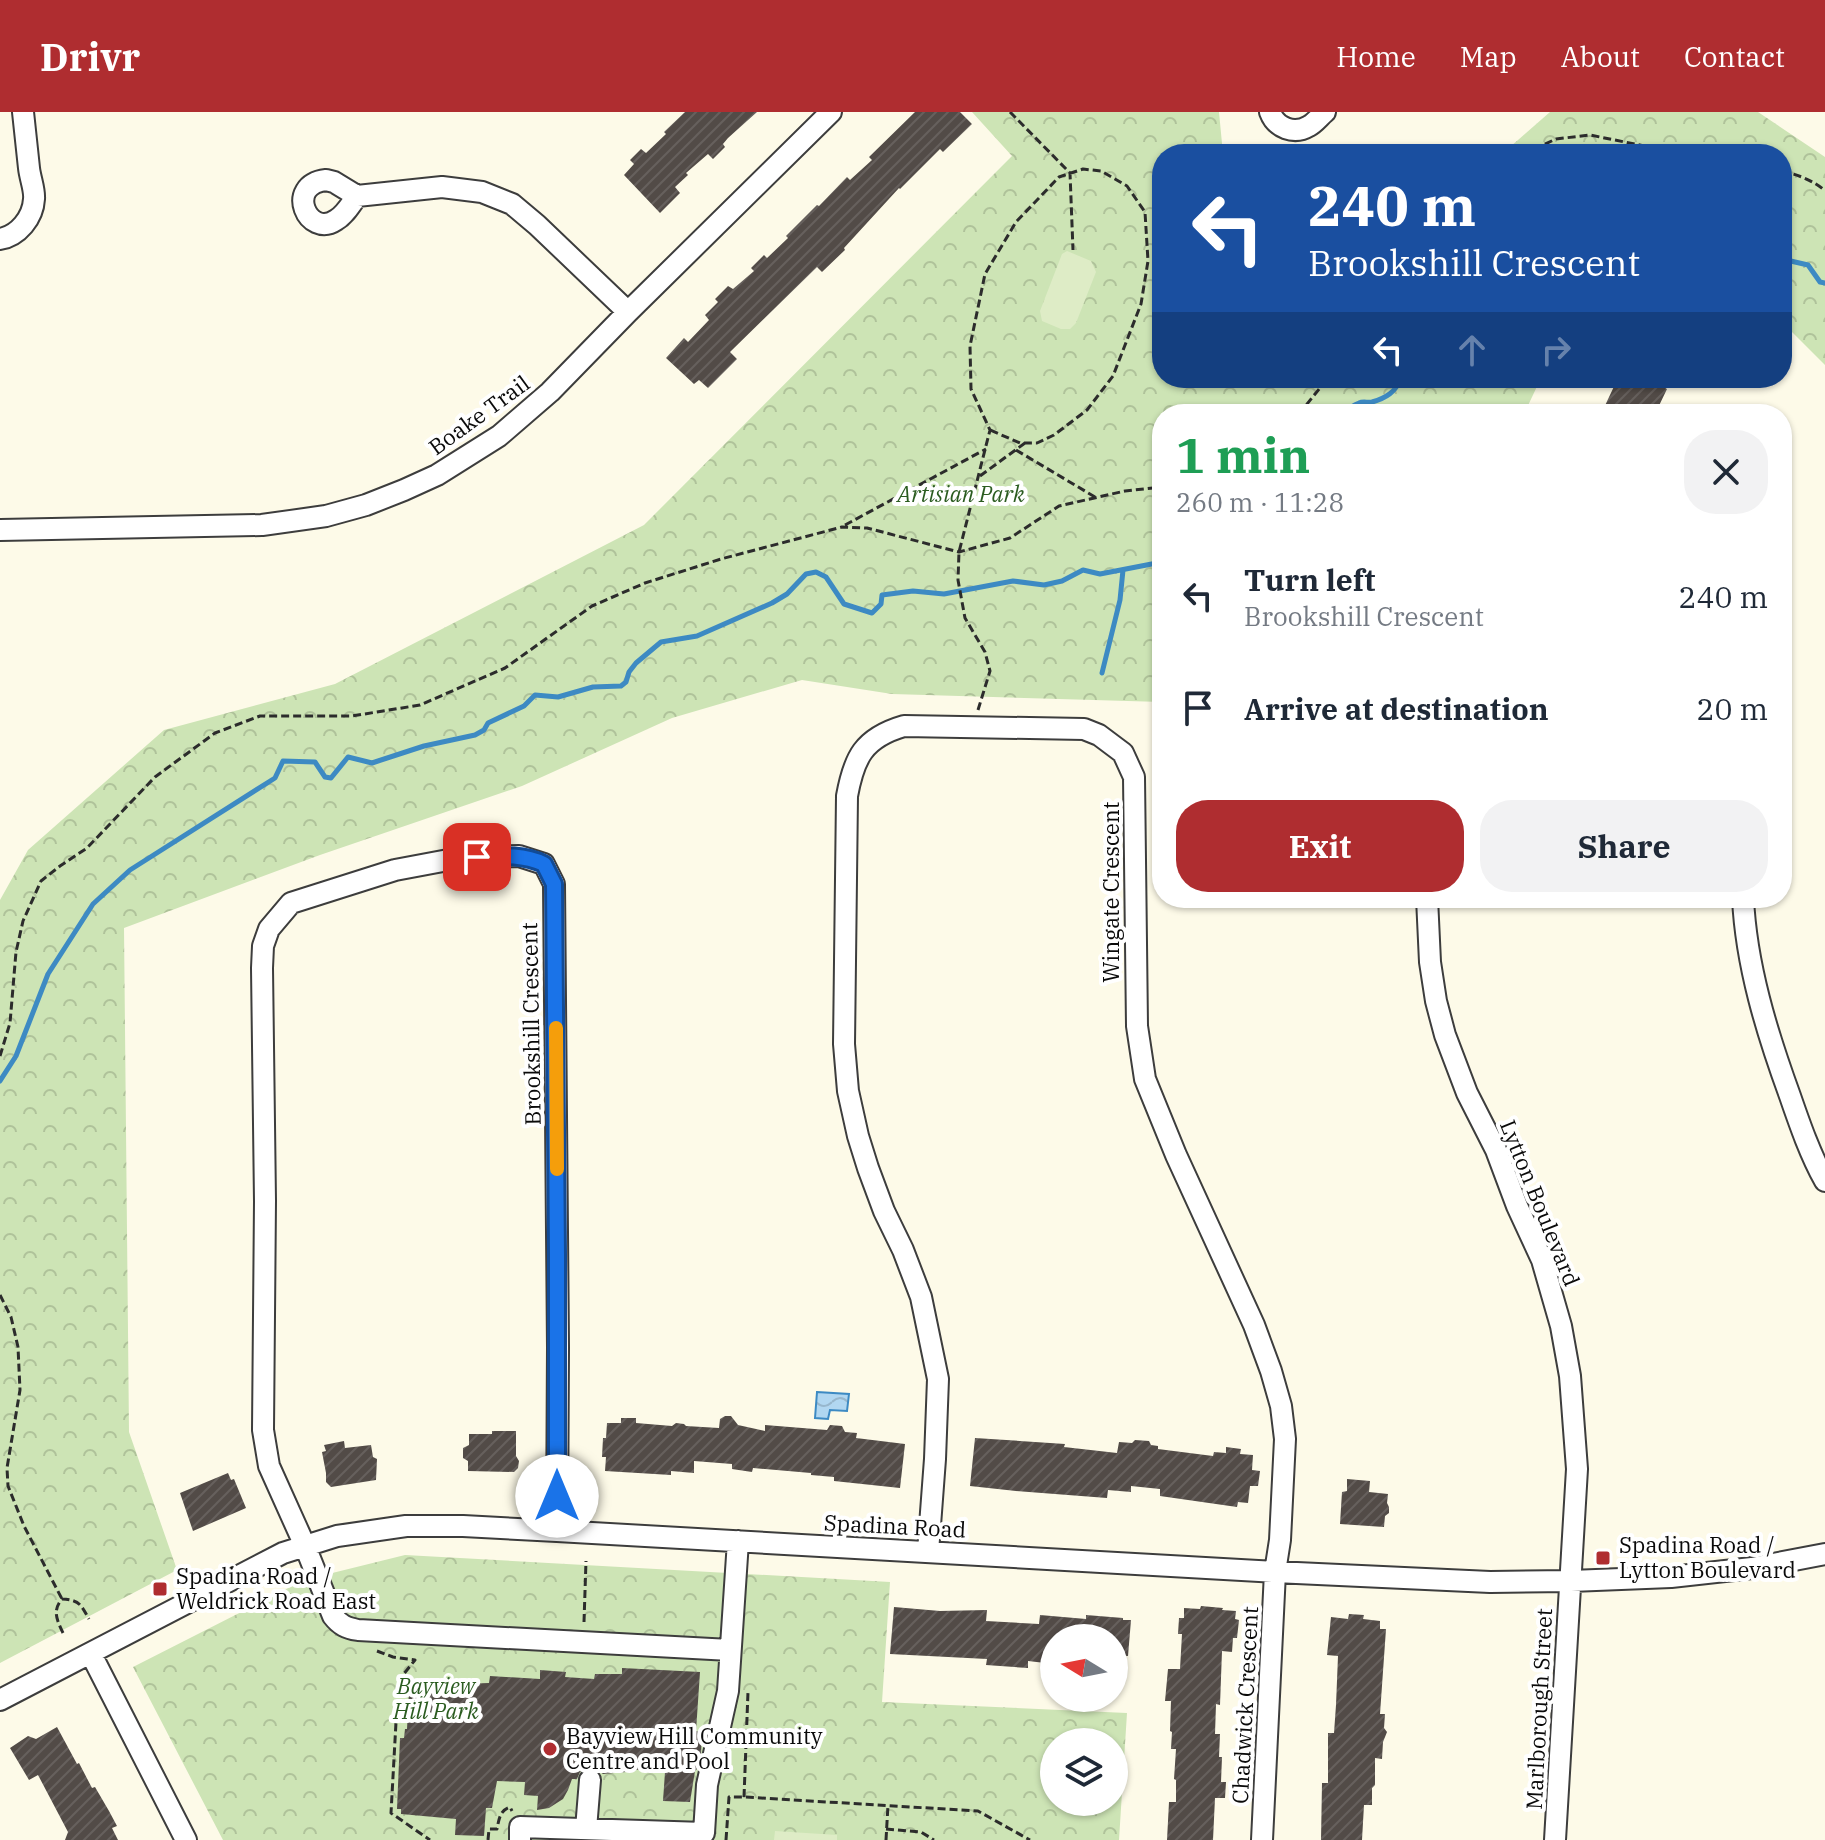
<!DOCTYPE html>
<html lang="en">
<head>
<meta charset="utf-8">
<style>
	:root { --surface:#fff; --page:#f2f2f3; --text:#1f2937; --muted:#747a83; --accent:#af2d30 }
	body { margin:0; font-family:"IBM Plex Serif",serif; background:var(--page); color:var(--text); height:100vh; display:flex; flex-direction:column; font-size:30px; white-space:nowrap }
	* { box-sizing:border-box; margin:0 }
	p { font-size:26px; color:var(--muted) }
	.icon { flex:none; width:44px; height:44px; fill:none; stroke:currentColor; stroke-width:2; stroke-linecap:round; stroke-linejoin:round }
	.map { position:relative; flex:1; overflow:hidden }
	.details { position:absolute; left:1152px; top:292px; width:640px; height:504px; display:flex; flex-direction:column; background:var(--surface); border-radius:32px; box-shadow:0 2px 6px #0004 }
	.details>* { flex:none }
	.banner { position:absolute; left:1152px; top:32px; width:640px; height:244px; border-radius:32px; box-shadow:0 2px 6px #0004; background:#1a4fa0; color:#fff; overflow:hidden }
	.needle { width:52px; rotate:280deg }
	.fabs { position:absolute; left:1040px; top:1512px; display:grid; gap:16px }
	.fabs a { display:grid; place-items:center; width:88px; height:88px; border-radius:50%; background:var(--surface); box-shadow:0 2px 6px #0004; font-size:40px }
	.pin { position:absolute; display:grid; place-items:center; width:68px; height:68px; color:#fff; margin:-34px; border-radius:16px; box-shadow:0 4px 12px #0006 }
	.me { position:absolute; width:88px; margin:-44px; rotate:0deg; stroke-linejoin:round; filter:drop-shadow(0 0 6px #0008) }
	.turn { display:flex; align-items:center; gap:28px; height:168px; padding:0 24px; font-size:36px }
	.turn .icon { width:104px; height:104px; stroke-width:2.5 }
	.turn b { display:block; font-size:56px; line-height:68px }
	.lanes { display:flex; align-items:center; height:76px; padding:0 24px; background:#0003; justify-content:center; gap:40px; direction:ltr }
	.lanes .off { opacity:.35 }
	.round { display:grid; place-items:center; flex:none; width:84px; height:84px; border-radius:32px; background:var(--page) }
	.overview { display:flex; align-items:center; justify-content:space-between; height:136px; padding:0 24px }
	h1 { font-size:48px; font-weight:800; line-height:60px; color:#1e9e55 }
	.primary-button { display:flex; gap:16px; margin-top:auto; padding:16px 24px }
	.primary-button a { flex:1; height:92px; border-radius:32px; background:var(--accent); color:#fff; font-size:32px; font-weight:800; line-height:92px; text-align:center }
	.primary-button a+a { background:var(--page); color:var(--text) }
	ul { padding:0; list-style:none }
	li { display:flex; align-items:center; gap:24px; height:112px; padding:0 24px }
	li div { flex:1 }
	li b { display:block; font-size:30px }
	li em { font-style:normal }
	header { display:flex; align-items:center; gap:48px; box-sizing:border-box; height:112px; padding:0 40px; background:var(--accent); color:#fff }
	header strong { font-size:38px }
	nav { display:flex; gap:44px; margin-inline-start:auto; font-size:28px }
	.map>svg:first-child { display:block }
</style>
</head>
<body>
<header>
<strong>Drivr</strong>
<nav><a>Home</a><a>Map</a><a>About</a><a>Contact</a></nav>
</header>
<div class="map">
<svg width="1825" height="1728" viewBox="0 0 1825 1728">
	<defs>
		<pattern id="park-crowns" width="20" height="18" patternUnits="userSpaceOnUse" patternTransform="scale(2)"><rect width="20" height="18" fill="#cde4b5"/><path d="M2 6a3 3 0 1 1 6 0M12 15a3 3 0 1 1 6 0" fill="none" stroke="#afc29a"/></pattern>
		<pattern id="water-waves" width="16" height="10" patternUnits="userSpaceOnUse" patternTransform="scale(2)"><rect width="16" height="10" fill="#b1d7f1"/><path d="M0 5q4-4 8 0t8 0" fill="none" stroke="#97b7cd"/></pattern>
		<pattern id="building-hatch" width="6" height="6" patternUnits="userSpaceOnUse" patternTransform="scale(2)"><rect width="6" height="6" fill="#524b47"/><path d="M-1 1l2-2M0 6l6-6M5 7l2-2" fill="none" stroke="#66605d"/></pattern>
	</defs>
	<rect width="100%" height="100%" fill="#fdfae8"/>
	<path fill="url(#park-crowns)" fill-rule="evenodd" d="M 972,0 L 1219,0 L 1223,42 L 1162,42 L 1162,266 L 1541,266 L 1524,302 L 1162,302 L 1162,590 L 892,582 L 802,568 L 672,606 L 522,674 L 320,743 L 124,816 L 129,1320 L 177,1458 L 0,1551 L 0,788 L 28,738 L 164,618 L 335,572 L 644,413 L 1012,44 Z
		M 1550,0 L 1758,0 L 1825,45 L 1825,253 L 1782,210 L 1782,42 L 1502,42 Z
		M 405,1443 L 890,1470 L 882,1590 L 1127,1601 L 1119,1728 L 223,1728 L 133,1555 L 304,1468 ZM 1054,1630 L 1114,1630 L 1114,1690 L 1054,1690 Z"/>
	<path fill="#deecc6" d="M 1067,139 L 1091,149 L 1096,160 L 1076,211 L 1070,217 L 1061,217 L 1042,209 L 1040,199 L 1062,142 Z
		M 775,1719 L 837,1723 L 837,1728 L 774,1728 Z"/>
	<path fill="url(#water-waves)" stroke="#3d8ac3" stroke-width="2" d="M 817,1280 L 849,1282 L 847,1299 L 830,1298 L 828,1307 L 815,1306 Z"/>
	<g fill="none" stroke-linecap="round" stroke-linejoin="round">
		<path stroke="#3d8ac3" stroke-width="5" d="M 1782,147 L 1808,153 L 1820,170 L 1825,171
			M 1343,302 C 1347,298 1353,293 1359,291 C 1363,289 1368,291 1372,290 C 1386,286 1396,280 1401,266
			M 1102,561 L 1120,488 L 1123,458
			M 0,969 L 16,944 L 48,862 L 93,792 L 130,758 L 275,666 L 283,649 L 315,650 L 325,665 L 331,666 L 348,645 L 372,651 L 424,634 L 475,623 L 484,618 L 488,611 L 524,594 L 535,583 L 558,585 L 593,575 L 621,574 L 626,570 L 629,560 L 636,551 L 661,530 L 697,524 L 772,491 L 787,482 L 806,462 L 816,460 L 826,465 L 844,492 L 872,501 L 881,492 L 882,483 L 913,479 L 944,482 L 1013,469 L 1044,473 L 1062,469 L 1083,458 L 1100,462 L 1162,450"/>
	</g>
	<path fill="url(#building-hatch)" d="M 685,0 L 757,0 L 728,26 L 723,32 L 725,35 L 713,47 L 708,42 L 686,61 L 688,63 L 675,75 L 680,81 L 660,101 L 624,63 L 634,52 L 630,48 L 641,37 L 646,41 L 666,22 L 664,20 Z
		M 915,0 L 960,0 L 972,12 L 943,40 L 940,37 L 900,77 L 899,76 L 844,136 L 845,138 L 822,160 L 817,155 L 730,240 L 737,247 L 708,276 L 699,268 L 694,272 L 666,246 L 684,226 L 688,230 L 709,208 L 705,203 L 718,190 L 715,187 L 728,174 L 733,177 L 754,159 L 751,156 L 764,143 L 767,146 L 788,126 L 786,124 L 817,93 L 819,94 L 847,65 L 850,68 L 872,48 L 869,45 Z
		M 1618,266 L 1661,266 L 1662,274 L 1667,277 L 1655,302 L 1601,302 Z
		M 725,1304 L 731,1304 L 738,1313 L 765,1319 L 765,1313 L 827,1318 L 830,1313 L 842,1314 L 845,1320 L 857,1321 L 856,1326 L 905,1332 L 900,1376 L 834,1369 L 834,1365 L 811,1363 L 811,1361 L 753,1356 L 752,1360 L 732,1357 L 732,1352 L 694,1349 L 694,1361 L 671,1359 L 671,1363 L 605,1359 L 606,1345 L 602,1345 L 603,1326 L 606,1326 L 607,1311 L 621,1311 L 621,1306 L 636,1306 L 636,1311 L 672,1314 L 676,1311 L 684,1312 L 686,1314 L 719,1316 L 720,1307 Z
		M 492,1319 L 516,1319 L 516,1344 L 519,1349 L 518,1356 L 514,1360 L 468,1359 L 468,1349 L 463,1346 L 463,1336 L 469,1333 L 469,1322 L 492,1322 Z
		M 975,1326 L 1065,1332 L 1064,1335 L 1117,1341 L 1119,1330 L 1132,1331 L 1135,1328 L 1149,1329 L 1151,1333 L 1158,1334 L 1158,1337 L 1213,1344 L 1214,1340 L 1226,1341 L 1226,1335 L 1241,1337 L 1240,1342 L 1253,1343 L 1252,1358 L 1260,1359 L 1258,1374 L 1250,1374 L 1248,1391 L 1238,1390 L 1237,1395 L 1160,1384 L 1160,1377 L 1131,1374 L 1131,1380 L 1108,1378 L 1107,1386 L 1016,1379 L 970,1374 Z
		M 344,1329 L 345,1336 L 371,1333 L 373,1345 L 377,1347 L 376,1368 L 331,1375 L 326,1370 L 326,1361 L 322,1340 L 326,1339 L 324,1333 Z
		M 228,1361 L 231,1368 L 234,1367 L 246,1396 L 193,1419 L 180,1381 Z
		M 1347,1367 L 1370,1369 L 1369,1380 L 1388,1382 L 1387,1391 L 1389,1395 L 1389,1401 L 1385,1404 L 1384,1415 L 1340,1412 L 1342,1380 L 1347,1379 Z
		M 1201,1494 L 1223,1496 L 1222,1498 L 1236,1499 L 1235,1507 L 1239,1508 L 1237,1526 L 1233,1526 L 1232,1540 L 1222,1539 L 1220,1593 L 1216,1592 L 1215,1622 L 1220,1622 L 1219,1645 L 1222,1645 L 1221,1670 L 1226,1670 L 1225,1686 L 1215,1686 L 1213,1728 L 1167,1728 L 1169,1690 L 1176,1690 L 1176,1668 L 1174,1667 L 1176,1637 L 1171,1637 L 1172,1620 L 1170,1619 L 1171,1589 L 1165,1589 L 1168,1557 L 1180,1557 L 1182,1522 L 1178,1522 L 1179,1506 L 1184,1506 L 1184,1496 L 1200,1497 Z
		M 894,1495 L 940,1499 L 987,1498 L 986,1509 L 1039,1512 L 1040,1503 L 1086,1507 L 1086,1503 L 1123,1506 L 1123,1508 L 1131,1508 L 1128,1544 L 1114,1543 L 1114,1526 L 1054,1526 L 1054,1552 L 1028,1549 L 1028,1556 L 986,1553 L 987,1547 L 890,1542 Z
		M 1349,1502 L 1364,1503 L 1363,1507 L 1380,1509 L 1380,1517 L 1386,1517 L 1380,1602 L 1385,1602 L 1384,1616 L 1387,1620 L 1383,1630 L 1382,1647 L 1375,1646 L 1375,1673 L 1372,1676 L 1372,1693 L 1364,1693 L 1362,1728 L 1321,1728 L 1322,1671 L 1328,1671 L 1328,1621 L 1334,1621 L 1336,1593 L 1338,1544 L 1327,1543 L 1331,1505 L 1348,1507 Z
		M 622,1556 L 700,1560 L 696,1619 L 702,1620 L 701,1642 L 697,1657 L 695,1659 L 690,1690 L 663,1689 L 665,1660 L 657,1659 L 657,1654 L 626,1660 L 603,1662 L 597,1657 L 590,1655 L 580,1660 L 577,1667 L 572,1667 L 568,1678 L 563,1687 L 549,1696 L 537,1698 L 538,1684 L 524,1683 L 525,1670 L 497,1669 L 492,1696 L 486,1696 L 484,1724 L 455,1723 L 456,1707 L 401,1702 L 401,1697 L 397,1697 L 400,1626 L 404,1626 L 405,1617 L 407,1617 L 409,1579 L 428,1580 L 428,1573 L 489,1571 L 490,1564 L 540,1567 L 540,1558 L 566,1560 L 565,1565 L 594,1567 L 595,1562 L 622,1562 Z
		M 57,1615 L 77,1652 L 79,1651 L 92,1676 L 95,1675 L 109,1699 L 117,1714 L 112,1716 L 118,1728 L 65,1728 L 68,1720 L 38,1663 L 29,1668 L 10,1636 L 28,1624 L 36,1627 Z"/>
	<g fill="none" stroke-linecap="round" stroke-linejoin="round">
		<defs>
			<path id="minor" d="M 1270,0 C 1276,16 1294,23 1309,14 C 1315,11 1320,4 1325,0
				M 326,68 L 334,70 L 357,84 C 351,92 345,103 336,108 C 308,127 284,73 326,68 Z
				M 357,84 L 442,75 L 482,80 L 512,92 L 537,113 L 628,200
				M 0,127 C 18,124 33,106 34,87 C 35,78 30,66 29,56 C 27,38 25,19 23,0
				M 0,418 L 262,413 L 326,404 L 366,393 L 404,378 L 437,363 L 499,324 L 550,280 L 628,200 L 831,0
				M 1427,786 L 1430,850 L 1436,889 L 1445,923 L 1467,981 L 1496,1038 L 1517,1094 L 1542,1148 L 1561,1214 L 1570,1264 L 1577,1357 L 1555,1728
				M 1743,786 C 1746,853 1767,921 1790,984 C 1800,1013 1810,1042 1825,1069
				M 557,1419 L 558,1235 L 554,772 L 544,752 L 519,744 L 459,746 L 395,758 L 291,791 L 269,817 L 263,834 L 262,856 L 265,1089 L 263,1318 L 269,1354 L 305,1434 L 333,1504 C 340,1513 346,1516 358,1518 L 730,1538
				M 928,1440 L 935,1347 L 938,1267 L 921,1185 L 903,1138 L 884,1099 L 868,1056 L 858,1024 L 848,979 L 844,932 L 847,684 C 854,646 863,626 904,614 L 1084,617 L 1099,623 L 1123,641 L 1134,665 L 1137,914 L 1145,967 L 1176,1043 L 1254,1213 L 1271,1259 L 1281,1294 L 1285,1327 L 1280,1428 L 1275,1460 L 1262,1728
				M 91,1542 L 186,1728
				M 0,1588 L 283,1441 L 337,1424 L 406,1414 L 463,1414 L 557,1419 L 1275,1460 L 1490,1470 L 1571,1469 L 1671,1465 L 1752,1456 L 1825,1442
				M 586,1717 L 590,1668
				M 520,1728 L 520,1715 L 704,1721 L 707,1673 L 728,1579 L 738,1429"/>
		</defs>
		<use href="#minor" stroke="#3d3d3d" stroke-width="24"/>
		<path stroke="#2c2c2c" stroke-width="3" stroke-dasharray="8 4" stroke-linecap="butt" d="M 1010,0 L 1070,61 L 1073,138
			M 1523,42 L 1556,27 L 1590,23 L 1684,42
			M 1782,59 C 1796,62 1815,69 1825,79
			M 1299,302 L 1328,266
			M 1016,338 L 1095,385
			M 980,364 L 1025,331
			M 845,413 L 986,337
			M 978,598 L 990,559 L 985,540 L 965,506 L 958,468 L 959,440 L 990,318 L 971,277 L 970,234 L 985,162 L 1016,110 L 1059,65 L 1083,57 L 1101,59 L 1127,74 L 1145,100 L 1148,149 L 1141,192 L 1113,264 L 1087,298 L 1054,323 L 1037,331 L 1020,331 L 990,318
			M 0,944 L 10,911 L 16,840 L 23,809 L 41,769 L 60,754 L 87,736 L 155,665 L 215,621 L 260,604 L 352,604 L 420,593 L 505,556 L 592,494 L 645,471 L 721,447 L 842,415 L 867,416 L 959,440 L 1010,426 L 1059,394 L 1125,379 L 1162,375
			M 0,1183 L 11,1205 L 18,1235 L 20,1278 L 7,1356 L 8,1374 L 24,1414 L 62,1487
			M 584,1510 L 586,1449
			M 63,1521 C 57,1508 52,1499 62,1487 C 80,1488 81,1493 89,1507
			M 377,1539 L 393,1545 L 415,1548 L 403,1563 L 398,1574 L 391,1701 L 430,1728
			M 744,1685 L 748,1580
			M 886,1717 L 921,1720 L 934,1728
			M 488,1728 L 489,1717 L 497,1717 C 499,1707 500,1698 510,1695 L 512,1699
			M 726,1728 L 729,1685 L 744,1685 L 978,1699 L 1030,1728
			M 886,1728 L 888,1693"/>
		<use href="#minor" stroke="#fff" stroke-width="20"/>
	</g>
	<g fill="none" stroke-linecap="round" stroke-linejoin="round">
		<defs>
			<path id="route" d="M 477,745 C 501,744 522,742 544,752 L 554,772 L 557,1142 L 557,1384"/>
		</defs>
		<use href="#route" stroke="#114b97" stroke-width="20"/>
		<use href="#route" stroke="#1a73e8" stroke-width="14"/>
		<path stroke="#f59e0b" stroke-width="14" d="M 556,916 L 557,1057"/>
	</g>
	<g fill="#af2d30" stroke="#fff" stroke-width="3">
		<rect x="1595" y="1438" width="16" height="16" rx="4"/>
		<rect x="152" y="1469" width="16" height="16" rx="4"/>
		<circle cx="550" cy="1637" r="8"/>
	</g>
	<g text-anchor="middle" stroke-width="8" stroke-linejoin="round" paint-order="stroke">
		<g font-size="22" fill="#0a0a0a" stroke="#fff">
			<text transform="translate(479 303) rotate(-36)" y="8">Boake Trail</text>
			<text transform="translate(1111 780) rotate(-90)" y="8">Wingate Crescent</text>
			<text transform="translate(531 912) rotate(-91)" y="8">Brookshill Crescent</text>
			<text transform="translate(1540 1091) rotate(68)" y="8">Lytton Boulevard</text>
			<text transform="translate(895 1414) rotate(3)" y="8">Spadina Road</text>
			<text transform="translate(1245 1593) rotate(-87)" y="8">Chadwick Crescent</text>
			<text transform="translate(1539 1597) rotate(-87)" y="8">Marlborough Street</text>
		</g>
		<g font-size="22" font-style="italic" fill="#2b5c20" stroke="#fff">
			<text x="961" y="390">Artisian Park</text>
			<text x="436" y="1582">Bayview<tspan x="436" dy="25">Hill Park</tspan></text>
		</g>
		<g font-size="22" fill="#0a0a0a" stroke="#fff" text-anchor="start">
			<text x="1619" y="1441">Spadina Road /<tspan x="1619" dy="25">Lytton Boulevard</tspan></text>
			<text x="176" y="1472">Spadina Road /<tspan x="176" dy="25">Weldrick Road East</tspan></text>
			<text x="566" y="1632">Bayview Hill Community<tspan x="566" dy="25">Centre and Pool</tspan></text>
		</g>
	</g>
</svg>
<div class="fabs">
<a><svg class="needle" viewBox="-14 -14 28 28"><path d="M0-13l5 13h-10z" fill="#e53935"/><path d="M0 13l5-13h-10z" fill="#747a83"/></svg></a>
<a><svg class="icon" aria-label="layers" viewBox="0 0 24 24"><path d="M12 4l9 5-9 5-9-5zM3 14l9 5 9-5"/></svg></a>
</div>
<div class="pin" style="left:477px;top:745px;background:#d93025"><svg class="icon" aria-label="arrive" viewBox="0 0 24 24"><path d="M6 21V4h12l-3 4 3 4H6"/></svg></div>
<svg class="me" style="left:557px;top:1384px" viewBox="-20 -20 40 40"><circle r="19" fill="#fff"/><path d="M0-13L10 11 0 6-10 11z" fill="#1a73e8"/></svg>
<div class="banner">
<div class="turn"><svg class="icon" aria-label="left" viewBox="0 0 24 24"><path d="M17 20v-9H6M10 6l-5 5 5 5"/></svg><div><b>240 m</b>Brookshill Crescent</div></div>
<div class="lanes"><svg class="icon" aria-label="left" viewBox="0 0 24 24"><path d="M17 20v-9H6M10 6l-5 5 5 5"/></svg><svg class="icon off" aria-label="ahead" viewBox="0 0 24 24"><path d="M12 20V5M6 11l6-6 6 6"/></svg><svg class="icon off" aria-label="right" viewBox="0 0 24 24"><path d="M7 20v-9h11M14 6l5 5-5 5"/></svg></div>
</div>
<section class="details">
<div class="overview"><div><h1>1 min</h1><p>260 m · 11:28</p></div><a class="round"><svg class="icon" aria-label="close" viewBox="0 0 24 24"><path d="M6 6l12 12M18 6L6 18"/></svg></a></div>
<ul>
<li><svg class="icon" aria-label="left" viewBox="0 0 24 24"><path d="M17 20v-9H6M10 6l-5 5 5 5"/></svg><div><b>Turn left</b><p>Brookshill Crescent</p></div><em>240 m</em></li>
<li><svg class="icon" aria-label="arrive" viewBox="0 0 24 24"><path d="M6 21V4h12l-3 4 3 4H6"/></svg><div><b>Arrive at destination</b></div><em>20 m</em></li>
</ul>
<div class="primary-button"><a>Exit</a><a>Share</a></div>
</section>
</div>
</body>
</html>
